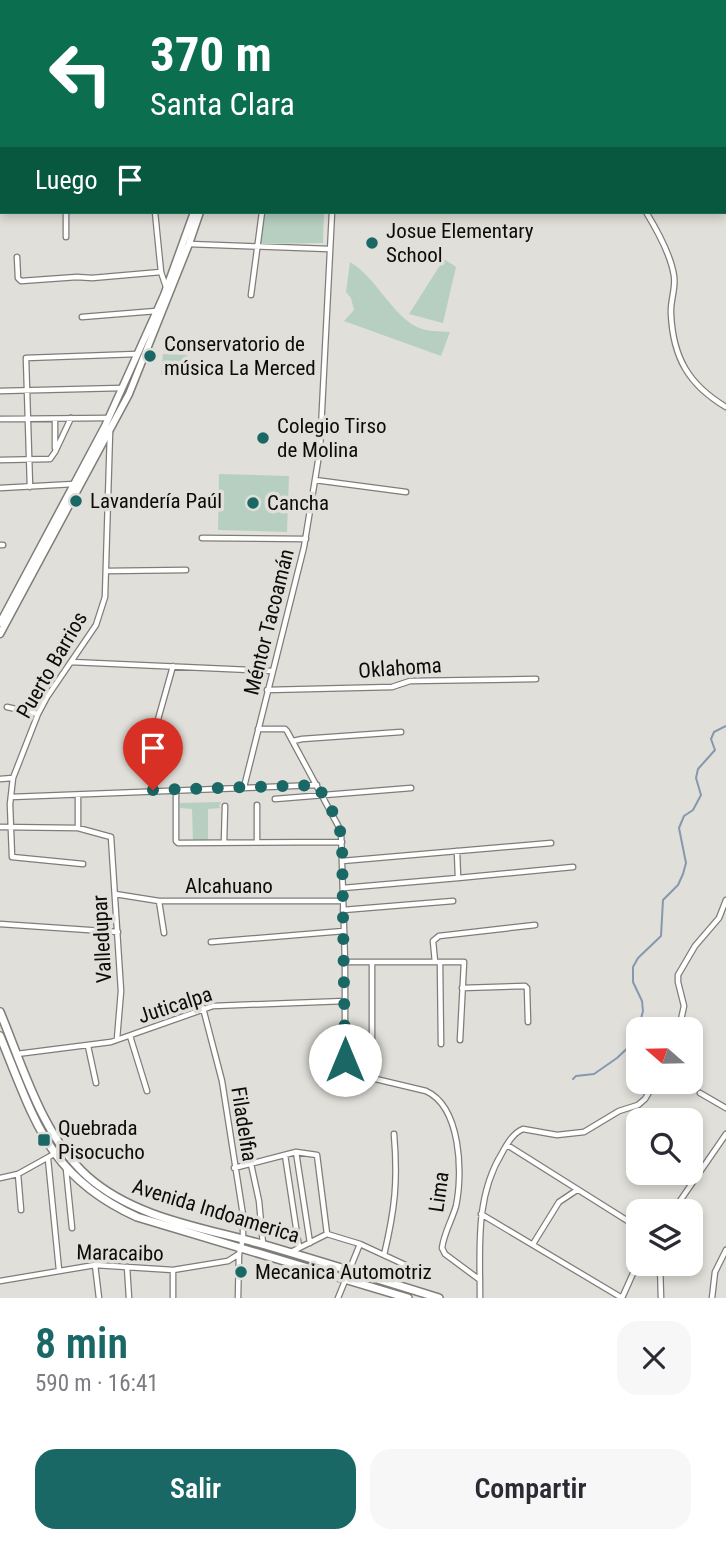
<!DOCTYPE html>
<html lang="es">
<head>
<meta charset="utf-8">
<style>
	:root { --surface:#fff; --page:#f7f7f7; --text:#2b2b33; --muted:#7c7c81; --accent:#1a6866 }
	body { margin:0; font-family:"Roboto Condensed",sans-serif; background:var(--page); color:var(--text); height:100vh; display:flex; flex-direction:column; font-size:26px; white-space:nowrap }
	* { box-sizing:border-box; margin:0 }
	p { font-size:23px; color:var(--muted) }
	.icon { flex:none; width:38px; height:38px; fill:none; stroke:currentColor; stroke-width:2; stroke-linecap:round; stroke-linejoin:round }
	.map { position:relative; height:1298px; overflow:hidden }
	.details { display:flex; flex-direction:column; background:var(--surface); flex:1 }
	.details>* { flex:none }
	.hud { position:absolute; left:0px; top:0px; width:726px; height:214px; box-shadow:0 4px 10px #0003; background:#0b6e4f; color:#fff; overflow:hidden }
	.needle { width:46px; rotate:290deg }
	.buttons { position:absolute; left:626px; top:1017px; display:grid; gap:14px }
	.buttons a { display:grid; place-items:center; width:77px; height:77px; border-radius:14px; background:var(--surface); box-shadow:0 4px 10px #0003; font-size:35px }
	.pin { position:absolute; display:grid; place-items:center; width:60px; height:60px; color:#fff; margin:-72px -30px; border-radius:50% 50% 50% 0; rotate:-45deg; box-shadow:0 0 7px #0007 }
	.pin .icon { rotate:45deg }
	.me { position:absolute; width:77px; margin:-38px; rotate:0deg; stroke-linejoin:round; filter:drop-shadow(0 0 5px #0008) }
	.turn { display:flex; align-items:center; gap:24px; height:147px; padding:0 35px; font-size:32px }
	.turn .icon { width:91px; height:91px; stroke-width:2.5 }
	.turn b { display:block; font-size:49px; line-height:60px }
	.then { display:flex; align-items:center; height:66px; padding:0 35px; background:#0003; gap:14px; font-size:26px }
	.round { display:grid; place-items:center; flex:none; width:74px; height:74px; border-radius:21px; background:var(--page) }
	.head { display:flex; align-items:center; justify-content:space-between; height:119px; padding:0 35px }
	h1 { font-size:42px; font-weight:600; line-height:52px; color:var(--accent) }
	.primary-button { display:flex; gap:14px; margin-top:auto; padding:14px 35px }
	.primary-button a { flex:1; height:80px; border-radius:21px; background:var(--accent); color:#fff; font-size:28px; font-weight:600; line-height:80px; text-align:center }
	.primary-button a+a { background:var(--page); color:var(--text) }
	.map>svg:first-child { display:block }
</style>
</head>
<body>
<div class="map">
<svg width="726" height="1298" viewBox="0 0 726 1298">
	<rect width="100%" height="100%" fill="#e1dfd9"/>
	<path fill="#b7cfc1" d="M 258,212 L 324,212 L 323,243 L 258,244 L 262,224 Z
		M 444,259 L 456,267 L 443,323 L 409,314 Z
		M 350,262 C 375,276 392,315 417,327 C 426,332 440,331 450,332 L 441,356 L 344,321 L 354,310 L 351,298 L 346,292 Z
		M 163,354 L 187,355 L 185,377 L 161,375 Z
		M 219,474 L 289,476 L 287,532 L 218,530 Z
		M 221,802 L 219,806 L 220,808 L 208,809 L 208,841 L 193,841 L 192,809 L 180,808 L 180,803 Z"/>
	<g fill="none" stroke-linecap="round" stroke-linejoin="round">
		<path stroke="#8698b0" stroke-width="2" d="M 573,1079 L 576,1076 L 594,1074 L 617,1058 L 635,1041 L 643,1011 L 642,1001 L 633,982 L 633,967 L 638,958 L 661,936 L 663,900 L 678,885 L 683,874 L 686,863 L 679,828 L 684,816 L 693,810 L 701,795 L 696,778 L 698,769 L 715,750 L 711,739 L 714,732 L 726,726"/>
		<defs>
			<path id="street" d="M 323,0 L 323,2
				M 526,0 L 526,2
				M 574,0 L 574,2
				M 617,0 L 622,2
				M 152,2 L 152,0
				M 179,2 L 289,0
				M 721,2 L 721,0
				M 724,50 L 726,51
				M 724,171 L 726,172
				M 0,175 L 2,175
				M 66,212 L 66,237
				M 155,212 L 161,272
				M 646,212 C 657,230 671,255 674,276 C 676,289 670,301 671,314 C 673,358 689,385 726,407
				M 189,244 L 329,249
				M 17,257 L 18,278 L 21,281 L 77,277 L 92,278 L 161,272 L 166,287
				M 251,295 L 262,212
				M 82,317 L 156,311
				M 0,391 L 122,388
				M 0,419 L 109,418
				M 55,419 L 55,448
				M 0,460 L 50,459 L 55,452 L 71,418
				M 315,480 L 406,492
				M 30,487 L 26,358 L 137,354
				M 0,488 L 74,484
				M 202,538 L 306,539
				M 0,545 L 3,545
				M 106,571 L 186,570
				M 71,662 L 272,671
				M 267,690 L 392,687 L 410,681 L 536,679
				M 7,707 L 38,714
				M 258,729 L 285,729 L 287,731 L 341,831 L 345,962 L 345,1060 L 355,1072 L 363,1076 L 426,1091 C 461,1107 463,1173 456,1206 C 452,1220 444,1233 442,1248 L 445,1254 L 480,1280
				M 155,730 L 173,666
				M 293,741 L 302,739 L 401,732
				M 0,779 L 13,778
				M 244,787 L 304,547 L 320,449 L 332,212
				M 176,789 L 176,841 L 178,843 L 342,842
				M 11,797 L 317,785
				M 275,799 L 411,788
				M 0,827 L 78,828 L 111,837 L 121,991 L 117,1039
				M 78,828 L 78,795
				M 257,841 L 257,805
				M 224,842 L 225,806
				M 342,861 L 551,843
				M 83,864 L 12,857 L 10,804 L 13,778 L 38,714 L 47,697 L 96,625 L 105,597 L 110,432
				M 458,878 L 573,867
				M 343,888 L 458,878 L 457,851
				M 115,894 L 159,901 L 343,901
				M 159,901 L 164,933
				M 343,910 L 453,901
				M 0,924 L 118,932
				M 211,942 L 344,931
				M 345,962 L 464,962 L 460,1040
				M 372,962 L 372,1053
				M 435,962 L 433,941 L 439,936 L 535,925
				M 440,962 L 441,1044
				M 462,988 L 525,986 L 527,988 L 528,1022
				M 203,1008 L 222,1081 L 243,1215 L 243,1239 L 239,1254 L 238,1298
				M 679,1029 L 684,1006 L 678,982 L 678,975 L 695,946 L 719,918 L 726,900
				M 130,1036 L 147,1091
				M 88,1046 L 96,1083
				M 17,1054 L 111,1042 L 213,1006 L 345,1001
				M 700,1093 L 726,1108
				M 507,1145 L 639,1228
				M 296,1152 L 310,1243
				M 285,1155 L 299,1247
				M 48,1159 L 59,1270
				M 251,1164 L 259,1201 L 263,1244
				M 234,1168 L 296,1152 L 317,1155 L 327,1234
				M 66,1169 L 72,1228
				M 18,1174 L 21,1210
				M 0,1178 L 18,1174 L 54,1154
				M 673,1211 L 726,1134
				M 481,1214 L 622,1298
				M 327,1234 L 360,1244 L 414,1269
				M 533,1244 L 559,1202 L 577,1190
				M 291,1252 L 327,1234
				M 384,1255 C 395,1209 398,1181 394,1134
				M 660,1264 L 661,1298
				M 95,1265 L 99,1298
				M 127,1267 L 129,1298
				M 0,1281 L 95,1265 L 173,1270 L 228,1261 L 239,1254
				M 173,1298 L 173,1270
				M 338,1298 L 360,1244
				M 480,1298 C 480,1248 475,1197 502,1153 C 507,1144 513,1133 523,1129 L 557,1135 L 584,1132 L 619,1111 L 638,1105 L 645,1099 L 655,1082
				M 622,1298 L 639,1260
				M 712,1298 L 715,1272 L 726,1250"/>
			<path id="secondary" d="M 219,2 L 219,0
				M 0,623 L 105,426 L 164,295 L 194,212
				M 0,634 L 129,394 L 189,244 L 200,212"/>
			<path id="primary" d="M 0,1012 C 23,1067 42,1135 87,1176 C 135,1219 206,1228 265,1245 C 323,1262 381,1280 439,1298
				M 0,1036 C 35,1120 47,1176 137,1217 L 408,1298"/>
		</defs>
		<use href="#street" stroke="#7f7d77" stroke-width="7"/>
		<use href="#secondary" stroke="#7f7d77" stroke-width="9"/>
		<use href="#primary" stroke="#7f7d77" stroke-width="10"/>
		<use href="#street" stroke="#fff" stroke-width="4.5"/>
		<use href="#secondary" stroke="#fff" stroke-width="6"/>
		<use href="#primary" stroke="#fff" stroke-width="7"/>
	</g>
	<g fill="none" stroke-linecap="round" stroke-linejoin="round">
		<path stroke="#1a6866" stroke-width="12" stroke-dasharray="0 21.6" d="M 153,790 L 317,785 C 328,803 340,821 342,842 L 345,1060"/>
	</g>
	<g fill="#1a6866" stroke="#e1dfd9" stroke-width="2.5">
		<circle cx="372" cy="243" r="7"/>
		<circle cx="150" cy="356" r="7"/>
		<circle cx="263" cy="438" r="7"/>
		<circle cx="76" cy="501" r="7"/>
		<circle cx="253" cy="503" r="7"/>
		<rect x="37" y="1133" width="14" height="14" rx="3.5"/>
		<circle cx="241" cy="1272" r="7"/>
	</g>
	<g text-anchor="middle" stroke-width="7" stroke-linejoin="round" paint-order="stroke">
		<g font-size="21" fill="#0d0c0a" stroke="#e1dfd9" text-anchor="start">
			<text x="386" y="238">Josue Elementary<tspan x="386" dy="24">School</tspan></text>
			<text x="164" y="351">Conservatorio de<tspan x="164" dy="24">música La Merced</tspan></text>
			<text x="277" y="433">Colegio Tirso<tspan x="277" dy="24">de Molina</tspan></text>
			<text x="90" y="508">Lavandería Paúl</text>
			<text x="267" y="510">Cancha</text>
			<text x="58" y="1135">Quebrada<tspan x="58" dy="24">Pisocucho</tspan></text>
			<text x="255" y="1279">Mecanica Automotriz</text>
		</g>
		<g font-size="21" fill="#0d0c0a" stroke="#e1dfd9">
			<text transform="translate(269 622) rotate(-76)" y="7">Méntor Tacoamán</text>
			<text transform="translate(52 665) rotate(-60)" y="7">Puerto Barrios</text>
			<text transform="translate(400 668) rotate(-4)" y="7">Oklahoma</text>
			<text x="229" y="893">Alcahuano</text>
			<text transform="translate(102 939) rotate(-93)" y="7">Valledupar</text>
			<text transform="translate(175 1005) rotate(-18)" y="7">Juticalpa</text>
			<text transform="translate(244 1124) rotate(81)" y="7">Filadelfia</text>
			<text transform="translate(439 1192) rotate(-82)" y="7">Lima</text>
			<text transform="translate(216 1211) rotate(17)" y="7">Avenida Indoamerica</text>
			<text transform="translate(120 1253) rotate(1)" y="7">Maracaibo</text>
		</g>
	</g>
</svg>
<div class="buttons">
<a><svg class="needle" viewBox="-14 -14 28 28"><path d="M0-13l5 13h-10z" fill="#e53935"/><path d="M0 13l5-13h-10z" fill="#7c7c81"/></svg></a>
<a><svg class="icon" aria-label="search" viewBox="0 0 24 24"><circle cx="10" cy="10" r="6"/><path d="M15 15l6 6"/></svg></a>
<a><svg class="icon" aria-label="layers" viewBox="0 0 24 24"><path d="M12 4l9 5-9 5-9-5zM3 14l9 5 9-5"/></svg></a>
</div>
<div class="pin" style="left:153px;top:790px;background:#d93025"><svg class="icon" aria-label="arrive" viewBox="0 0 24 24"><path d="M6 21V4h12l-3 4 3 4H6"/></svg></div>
<svg class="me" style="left:345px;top:1060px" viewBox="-20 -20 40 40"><circle r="19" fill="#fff"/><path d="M0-13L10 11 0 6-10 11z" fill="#1a6866"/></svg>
<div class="hud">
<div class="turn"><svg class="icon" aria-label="left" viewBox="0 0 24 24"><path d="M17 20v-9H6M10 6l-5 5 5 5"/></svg><div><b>370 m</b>Santa Clara</div></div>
<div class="then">Luego<svg class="icon" aria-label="arrive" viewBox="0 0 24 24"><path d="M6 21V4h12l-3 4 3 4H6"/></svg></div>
</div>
</div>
<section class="details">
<div class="head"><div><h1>8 min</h1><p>590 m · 16:41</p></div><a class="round"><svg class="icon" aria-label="close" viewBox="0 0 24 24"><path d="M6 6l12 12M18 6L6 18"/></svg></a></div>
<div class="primary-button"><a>Salir</a><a>Compartir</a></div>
</section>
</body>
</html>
